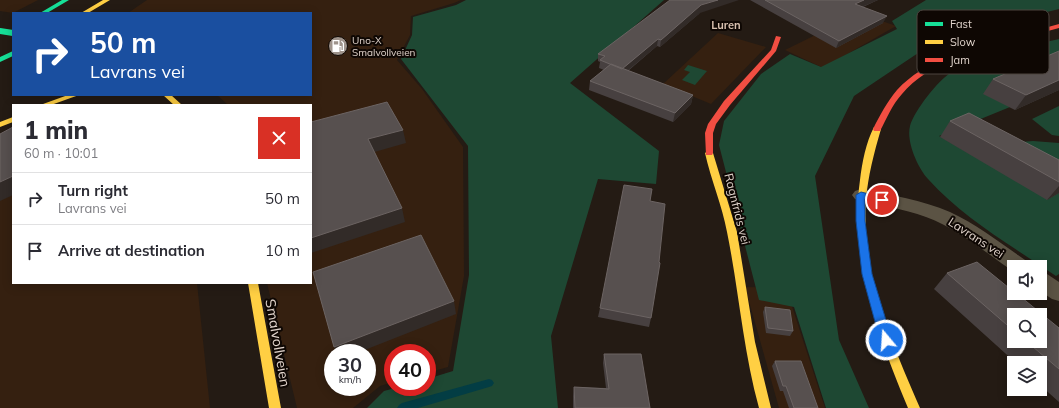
<!DOCTYPE html>
<html lang="en">
<head>
<meta charset="utf-8">
<style>
	:root { --surface:#fff; --page:#f7f7f7; --text:#2b2b33; --muted:#7c7c81; --line:#e1e1e2 }
	body { margin:0; font-family:Mulish,sans-serif; background:var(--page); color:var(--text); height:100vh; display:flex; flex-direction:column; font-size:15px; white-space:nowrap }
	* { box-sizing:border-box; margin:0 }
	p { font-size:13px; color:var(--muted) }
	.icon { flex:none; width:22px; height:22px; fill:none; stroke:currentColor; stroke-width:2; stroke-linecap:round; stroke-linejoin:round }
	.map { position:relative; flex:1; overflow:hidden }
	.drawer { position:absolute; left:12px; top:104px; width:300px; height:180px; display:flex; flex-direction:column; background:var(--surface); border-radius:0px; box-shadow:0 2px 10px #0003 }
	.drawer>* { flex:none }
	.hud { position:absolute; left:12px; top:12px; width:300px; height:84px; border-radius:0px; box-shadow:0 2px 10px #0003; background:#1a4fa0; color:#fff; overflow:hidden }
	.tools { position:absolute; left:1007px; top:260px; display:grid; gap:8px }
	.tools a { display:grid; place-items:center; width:40px; height:40px; border-radius:0px; background:var(--surface); box-shadow:0 2px 10px #0003; font-size:20px }
	.speed { position:absolute; left:324px; top:344px; display:flex; gap:8px; font-size:20px; font-weight:700; text-align:center }
	.speed>* { display:grid; place-content:center; width:52px; height:52px; border-radius:50%; background:var(--surface); box-shadow:0 2px 10px #0003; line-height:1 }
	.speed small { font-size:10px; font-weight:400 }
	.speed .limit { border:6px solid #d22; background:#fff; color:#111 }
	.pin { position:absolute; display:grid; place-items:center; width:34px; height:34px; color:#fff; margin:-17px; border:2px solid #fff; border-radius:50%; box-shadow:0 1px 4px #0007 }
	.me { position:absolute; width:44px; margin:-22px; rotate:342deg; stroke-linejoin:round; filter:drop-shadow(0 0 3px #0008) }
	.turn { display:flex; align-items:center; gap:14px; height:84px; padding:0 12px; font-size:18px }
	.turn .icon { width:52px; height:52px; stroke-width:2.5 }
	.turn b { display:block; font-size:28px; line-height:34px }
	.round { display:grid; place-items:center; flex:none; width:42px; height:42px; border-radius:0px; background:var(--page) }
	.summary { display:flex; align-items:center; justify-content:space-between; height:68px; padding:0 12px }
	h1 { font-size:24px; font-weight:800; line-height:30px }
	ul { padding:0; list-style:none }
	li { display:flex; align-items:center; gap:12px; height:52px; padding:0 12px; border-top:1px solid var(--line) }
	li div { flex:1 }
	li b { display:block; font-size:15px }
	li em { font-style:normal }
	.map>svg:first-child { display:block }
</style>
</head>
<body>
<div class="map">
<svg width="1059" height="408" viewBox="0 0 1059 408">
	<rect width="100%" height="100%" fill="#241b14"/>
	<path fill="#352010" fill-rule="evenodd" d="M 0,0 L 38,0 L 13,13 L 0,11 Z
		M 147,0 L 461,0 L 454,3 L 411,16 L 410,35 L 397,60 L 422,89 L 463,147 L 464,276 L 448,367 L 427,373 L 427,353 L 393,353 L 393,382 L 380,386 L 353,408 L 297,408 L 267,283 L 311,283 L 311,105 L 228,105 L 217,95 L 311,95 L 311,13 L 128,13 ZM 333,353 L 367,353 L 367,387 L 333,387 Z
		M 860,13 L 896,26 L 823,68 L 785,50 Z
		M 718,33 L 766,47 L 711,104 L 663,84 Z
		M 13,137 L 13,283 L 197,283 L 210,408 L 0,408 L 0,144 Z
		M 745,287 L 786,288 L 825,408 L 779,408 Z"/>
	<path fill="#1e4833" d="M 466,0 L 664,0 L 570,83 L 659,151 L 656,184 L 598,179 L 551,336 L 558,408 L 367,408 L 384,391 L 399,387 L 427,387 L 427,379 L 453,371 L 469,275 L 468,146 L 401,59 L 412,35 L 413,17 L 456,5 Z
		M 926,0 L 1059,0 L 1059,9 L 939,39 L 854,96 L 815,176 L 839,340 L 869,408 L 826,408 L 794,307 L 759,300 L 719,145 L 724,121 L 761,74 L 790,54 L 821,67 L 897,29 L 892,21 Z
		M 1059,39 L 1059,61 L 1010,107 L 939,136 L 1046,198 L 1059,191 L 1059,274 L 1056,276 C 1012,246 964,219 928,179 C 918,168 906,142 910,126 C 914,111 939,79 952,72 C 958,68 965,66 972,64 C 1000,52 1029,46 1059,39 Z
		M 688,65 L 707,71 L 695,85 L 682,80 L 690,72 L 684,70 Z
		M 1059,106 L 1059,136 L 1052,135 L 1032,119 Z
		M 1033,141 L 1059,143 L 1059,176 L 1021,142 Z"/>
	<g fill="none" stroke-linecap="round" stroke-linejoin="round">
		<path fill="#033d44" fill-rule="evenodd" d="M 489,379 L 492,380 L 494,383 L 492,386 L 489,387 L 418,408 L 397,408 L 399,405 L 402,403 Z"/>
		<path fill="#5b5344" fill-rule="evenodd" d="M 861,189 C 891,195 922,200 950,212 C 978,225 1003,245 1028,262 L 1031,267 L 1014,267 L 1014,272 C 986,253 959,229 926,217 C 903,208 878,206 855,199 L 852,195 L 855,191 Z
			M 1040,272 L 1047,274 L 1059,282 L 1059,301 L 1052,299 L 1040,291 Z"/>
		<path fill="#16e098" fill-rule="evenodd" d="M 62,0 L 69,0 L 47,13 L 40,13 Z
			M 13,51 L 13,56 L 0,62 L 0,57 Z"/>
		<path fill="#ffcf43" fill-rule="evenodd" d="M 103,0 L 110,0 L 88,13 L 81,13 Z
			M 68,95 L 79,95 L 51,105 L 43,104 Z
			M 163,95 L 171,95 L 182,105 L 174,105 Z
			M 13,117 L 13,122 L 0,127 L 0,122 Z
			M 874,127 L 880,127 L 881,129 C 874,153 868,176 866,200 C 861,273 892,343 920,408 L 908,408 C 878,335 849,260 860,180 C 862,163 866,142 874,127 Z
			M 709,150 L 713,153 L 737,232 L 755,342 L 771,408 L 759,408 C 743,350 739,291 727,232 C 722,205 711,180 705,153 Z
			M 248,283 L 258,283 L 281,408 L 269,408 Z"/>
		<path fill="#f24e42" fill-rule="evenodd" d="M 1059,24 L 1059,28 C 1009,42 936,53 902,94 C 892,105 887,118 880,131 L 874,131 L 873,129 C 880,115 887,102 897,90 C 925,60 965,50 1003,40 C 1022,35 1040,29 1059,24 Z
			M 776,36 L 781,37 L 776,51 L 730,105 L 716,124 L 713,133 L 713,153 L 712,155 L 706,155 L 705,133 L 708,124 L 724,101 L 771,50 Z"/>
		<path stroke="#16e098" stroke-width="6" d="M 0,31 L 13,33"/>
	</g>
	<path fill="#474040" fill-rule="evenodd" d="M 750,0 L 878,0 L 863,7 L 883,23 L 836,48 Z
		M 700,13 L 660,47 L 657,46 L 628,71 L 693,95 L 691,104 L 673,122 L 589,90 L 590,81 L 604,70 L 599,68 L 600,62 L 598,61 L 598,54 Z
		M 1059,51 L 1059,90 L 1015,110 L 983,94 L 993,79 Z
		M 950,121 L 1059,160 L 1059,193 L 1047,200 L 940,137 Z
		M 650,201 L 651,318 L 649,327 L 598,317 L 600,308 Z
		M 947,273 L 1059,328 L 1059,402 L 1040,385 L 1040,363 L 1016,363 L 934,289 ZM 1014,315 L 1040,341 L 1014,341 Z
		M 765,307 L 793,331 L 790,336 L 766,333 L 763,312 Z
		M 604,354 L 650,408 L 573,408 L 573,396 L 574,387 L 606,388 L 603,363 Z
		M 775,361 L 818,408 L 789,408 L 783,391 L 780,391 L 772,366 Z"/>
	<path fill="#322b28" d="M 718,0 L 739,0 L 700,13 L 660,47 L 661,40 L 701,5 Z
		M 864,0 L 878,0 L 852,11 L 855,4 Z
		M 887,16 L 883,23 L 836,48 L 839,41 Z
		M 658,39 L 657,46 L 621,76 L 622,69 Z
		M 1059,80 L 1059,90 L 1015,110 L 1026,95 Z
		M 693,95 L 691,104 L 673,122 L 675,113 Z
		M 403,130 L 406,143 L 371,153 L 368,139 Z
		M 13,176 L 13,195 L 0,201 L 0,182 Z
		M 1059,186 L 1059,193 L 1047,200 Z
		M 402,208 L 405,222 L 311,253 L 311,238 Z
		M 454,301 L 456,314 L 357,353 L 337,353 L 334,347 Z"/>
	<path fill="#57504f" stroke="#6c6463" d="M 670,0 L 718,0 L 701,5 L 661,40 L 658,39 L 622,69 L 600,60 L 605,56 L 598,54 Z
		M 765,0 L 864,0 L 855,4 L 887,16 L 839,41 Z
		M 1059,51 L 1059,80 L 1026,95 L 993,79 Z
		M 611,64 L 693,95 L 675,113 L 590,81 Z
		M 387,102 L 403,130 L 368,139 L 402,208 L 311,238 L 311,122 Z
		M 969,113 L 1059,160 L 1059,182 L 950,121 Z
		M 13,127 L 13,176 L 0,182 L 0,134 Z
		M 624,185 L 652,189 L 650,201 L 665,204 L 659,262 L 660,263 L 651,318 L 600,308 Z
		M 421,235 L 454,301 L 334,347 L 313,272 Z
		M 977,262 L 1014,292 L 1014,293 L 1016,293 L 1059,328 L 1059,369 L 1026,341 L 1040,341 L 1040,315 L 1014,315 L 1014,331 L 947,273 Z
		M 765,307 L 790,310 L 793,331 L 768,328 Z
		M 604,354 L 641,354 L 650,408 L 575,408 L 574,387 L 609,389 Z
		M 775,361 L 801,361 L 818,408 L 794,408 L 786,386 L 783,386 Z"/>
	<path fill="#1a73e8" stroke="#114b97" d="M 861,192 L 885,198 L 886,200 L 882,203 L 865,199 L 865,221 L 872,274 L 892,340 L 890,343 L 886,345 L 882,343 L 880,340 L 862,274 L 856,221 L 856,195 Z"/>
	<defs>
		<symbol id="fuel-disc" viewBox="-11 -11 22 22"><circle r="9.5" fill="#9e938b" stroke="#0e0703"/><path d="M-5.5-6h7V0h2V4h1.3V-2.5L3-4.5l.8-.8L6-3V5H2.5V1h-1V6h-7ZM-4.2-4.7v3.2H.2V-4.7Z" fill="#fff"/></symbol>
	</defs>
	<g fill-rule="evenodd">
		<use href="#fuel-disc" x="327" y="35" width="22" height="22"/>
	</g>
	<g text-anchor="middle" stroke-width="4" stroke-linejoin="round" paint-order="stroke">
		<g font-size="10" fill="#e0d3cb" stroke="#0e0703" text-anchor="start">
			<text x="352" y="44">Uno-X<tspan x="352" dy="12">Smalvollveien</tspan></text>
		</g>
		<g font-size="11" font-weight="bold" fill="#d8c0af" stroke="#0e0703">
			<text x="726" y="29">Luren</text>
		</g>
		<g font-size="12" fill="#e0d3cb" stroke="#0e0703">
			<text transform="translate(737 209) rotate(76)" y="4">Ragnfrids vei</text>
			<text transform="translate(976 238) rotate(33)" y="4">Lavrans vei</text>
		</g>
		<g font-size="14" fill="#e0d3cb" stroke="#0e0703">
			<text transform="translate(278 343) rotate(80)" y="5">Smalvollveien</text>
		</g>
	</g>
	<rect x="917" y="10" width="132" height="64" rx="6" fill="#0e0703" stroke="#4d443f" stroke-width="1"/>
	<rect x="925" y="22" width="18" height="4" fill="#16e098"/>
	<rect x="925" y="40" width="18" height="4" fill="#ffcf43"/>
	<rect x="925" y="58" width="18" height="4" fill="#f24e42"/>
	<g font-size="11" fill="#e0d3cb">
		<text x="950" y="28">Fast</text>
		<text x="950" y="46">Slow</text>
		<text x="950" y="64">Jam</text>
	</g>
</svg>
<div class="tools">
<a><svg class="icon" aria-label="sound" viewBox="0 0 24 24"><path d="M4 9h4l5-4v14l-5-4H4zM17 9q2 3 0 6"/></svg></a>
<a><svg class="icon" aria-label="search" viewBox="0 0 24 24"><circle cx="10" cy="10" r="6"/><path d="M15 15l6 6"/></svg></a>
<a><svg class="icon" aria-label="layers" viewBox="0 0 24 24"><path d="M12 4l9 5-9 5-9-5zM3 14l9 5 9-5"/></svg></a>
</div>
<div class="speed"><div>30<small>km/h</small></div><div class="limit">40</div></div>
<div class="pin" style="left:882px;top:200px;background:#d93025"><svg class="icon" aria-label="arrive" viewBox="0 0 24 24"><path d="M6 21V4h12l-3 4 3 4H6"/></svg></div>
<svg class="me" style="left:886px;top:340px" viewBox="-20 -20 40 40"><circle r="17" fill="#1a73e8" stroke="#fff" stroke-width="3"/><path d="M0-11L8 9 0 5-8 9z" fill="#fff"/></svg>
<div class="hud">
<div class="turn"><svg class="icon" aria-label="right" viewBox="0 0 24 24"><path d="M7 20v-9h11M14 6l5 5-5 5"/></svg><div><b>50 m</b>Lavrans vei</div></div>
</div>
<section class="drawer">
<div class="summary"><div><h1>1 min</h1><p>60 m · 10:01</p></div><a class="round" style="background:#d93025;color:#fff"><svg class="icon" aria-label="close" viewBox="0 0 24 24"><path d="M6 6l12 12M18 6L6 18"/></svg></a></div>
<ul>
<li><svg class="icon" aria-label="right" viewBox="0 0 24 24"><path d="M7 20v-9h11M14 6l5 5-5 5"/></svg><div><b>Turn right</b><p>Lavrans vei</p></div><em>50 m</em></li>
<li><svg class="icon" aria-label="arrive" viewBox="0 0 24 24"><path d="M6 21V4h12l-3 4 3 4H6"/></svg><div><b>Arrive at destination</b></div><em>10 m</em></li>
</ul>
</section>
</div>
</body>
</html>
